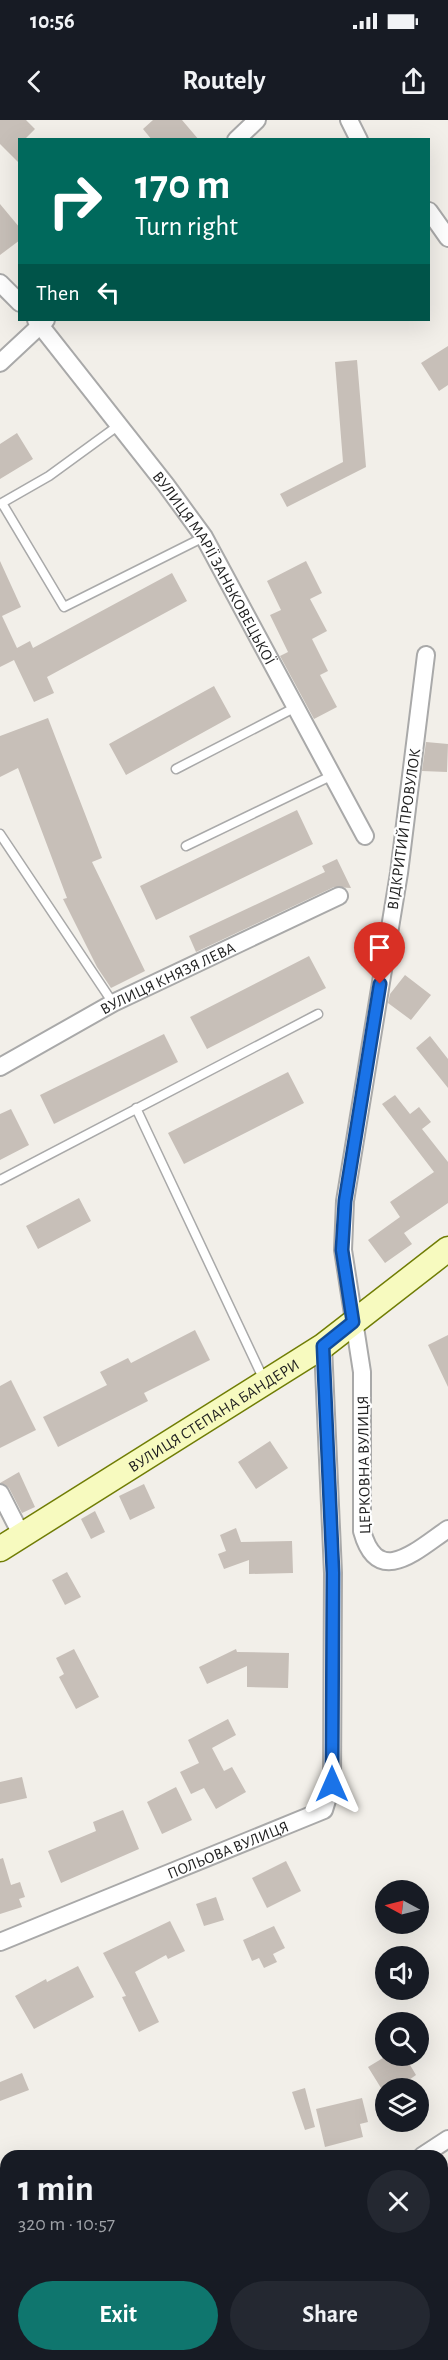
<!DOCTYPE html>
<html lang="en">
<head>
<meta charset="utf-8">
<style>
	:root { --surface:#171b24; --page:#242831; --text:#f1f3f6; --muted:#9ea1a6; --accent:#0f766e }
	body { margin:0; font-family:"Alegreya Sans",sans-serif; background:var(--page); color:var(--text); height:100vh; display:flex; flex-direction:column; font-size:22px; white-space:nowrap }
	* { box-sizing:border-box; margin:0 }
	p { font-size:20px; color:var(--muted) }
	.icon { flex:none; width:33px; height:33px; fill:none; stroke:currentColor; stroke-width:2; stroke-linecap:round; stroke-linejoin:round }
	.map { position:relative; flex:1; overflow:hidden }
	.drawer { position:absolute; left:0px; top:2030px; width:448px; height:212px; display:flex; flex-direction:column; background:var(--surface); border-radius:18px 18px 0 0; box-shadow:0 6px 24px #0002 }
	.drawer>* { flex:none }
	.guide { position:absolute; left:18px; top:18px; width:412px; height:183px; border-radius:0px; box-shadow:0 6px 24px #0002; background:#00695c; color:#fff; overflow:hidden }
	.needle { width:39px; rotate:277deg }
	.buttons { position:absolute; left:375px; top:1760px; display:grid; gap:12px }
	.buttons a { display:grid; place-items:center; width:54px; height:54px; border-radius:50%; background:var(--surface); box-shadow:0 6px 24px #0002; font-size:30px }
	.pin { position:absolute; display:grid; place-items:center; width:51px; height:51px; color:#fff; margin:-62px -26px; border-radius:50% 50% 50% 0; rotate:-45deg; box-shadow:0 0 6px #0007 }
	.pin .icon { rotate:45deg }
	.me { position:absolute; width:66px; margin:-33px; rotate:0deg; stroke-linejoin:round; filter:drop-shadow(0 0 4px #0008) }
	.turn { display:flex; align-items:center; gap:21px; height:126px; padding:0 18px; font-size:27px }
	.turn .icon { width:78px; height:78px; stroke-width:2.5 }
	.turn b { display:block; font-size:42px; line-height:51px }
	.then { display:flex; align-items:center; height:57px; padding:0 18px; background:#0003; gap:12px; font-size:22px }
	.round { display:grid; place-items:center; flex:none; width:63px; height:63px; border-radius:32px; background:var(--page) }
	.overview { display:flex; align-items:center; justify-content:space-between; height:102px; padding:0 18px }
	h1 { font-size:36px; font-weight:700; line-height:45px }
	.cta { display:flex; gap:12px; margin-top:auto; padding:12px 18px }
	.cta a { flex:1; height:69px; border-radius:36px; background:var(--accent); color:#fff; font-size:24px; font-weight:700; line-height:69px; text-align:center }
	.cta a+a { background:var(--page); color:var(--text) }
	.status { display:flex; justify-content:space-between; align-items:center; height:42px; padding:0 30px; background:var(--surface); direction:ltr }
	.status svg { height:16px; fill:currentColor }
	header { display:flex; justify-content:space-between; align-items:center; height:78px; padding:0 18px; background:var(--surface); font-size:27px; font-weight:700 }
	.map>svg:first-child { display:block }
</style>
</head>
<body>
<div class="status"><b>10:56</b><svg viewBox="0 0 49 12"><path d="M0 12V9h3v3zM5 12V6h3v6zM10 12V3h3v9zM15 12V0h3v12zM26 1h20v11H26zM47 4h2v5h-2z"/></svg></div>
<header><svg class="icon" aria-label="back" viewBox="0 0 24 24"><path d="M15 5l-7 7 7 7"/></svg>Routely<svg class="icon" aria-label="share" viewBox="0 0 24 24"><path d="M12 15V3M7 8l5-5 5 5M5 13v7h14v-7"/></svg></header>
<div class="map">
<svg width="448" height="2240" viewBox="0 0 448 2240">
	<rect width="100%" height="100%" fill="#f2efe9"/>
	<path fill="#c7bfb8" d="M 0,0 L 26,0 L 35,9 L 24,20 L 20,20 L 20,44 L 0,24 Z
		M 153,0 L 182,0 L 199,20 L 152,20 L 143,9 Z
		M 0,84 L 20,108 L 20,120 L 0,135 Z
		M 448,226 L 448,265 L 439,271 L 421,243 Z
		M 357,240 L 366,347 L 287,387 L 280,374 L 343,342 L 335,242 Z
		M 17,313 L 33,339 L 0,359 L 0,324 Z
		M 0,441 L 21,487 L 2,496 L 17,528 L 30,521 L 33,528 L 172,453 L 187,481 L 47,557 L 54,573 L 34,582 L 14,540 L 0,547 Z
		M 306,441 L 322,473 L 310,479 L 327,511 L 312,519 L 328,551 L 320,555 L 337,587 L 314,599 L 280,536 L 288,532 L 270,495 L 281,490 L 267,461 Z
		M 214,566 L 231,597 L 126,655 L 109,624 Z
		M 48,598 L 102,738 L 92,742 L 145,851 L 111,868 L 97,847 L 63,779 L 67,778 L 18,648 L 0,657 L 0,616 Z
		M 426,622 L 448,624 L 447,652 L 422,651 Z
		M 297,690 L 313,724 L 156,800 L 140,766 Z
		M 337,739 L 351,768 L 334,767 L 196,832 L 189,816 L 325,752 L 322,746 Z
		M 309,836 L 326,868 L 207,929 L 190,897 Z
		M 405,855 L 431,875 L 411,900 L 388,883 L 390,874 Z
		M 164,914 L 178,942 L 54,1004 L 40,975 Z
		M 430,916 L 448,939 L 448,968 L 416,928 Z
		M 288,952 L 304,983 L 184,1044 L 168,1013 Z
		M 395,975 L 410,994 L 419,987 L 431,1002 L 422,1009 L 448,1042 L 448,1083 L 404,1113 L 412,1124 L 385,1143 L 368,1120 L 400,1097 L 390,1082 L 434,1052 L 382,984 Z
		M 11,989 L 29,1025 L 0,1040 L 0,994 Z
		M 79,1078 L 91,1101 L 38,1129 L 26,1106 Z
		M 195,1210 L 210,1240 L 144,1273 L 148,1281 L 58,1327 L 43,1297 L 107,1265 L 100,1252 L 128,1238 L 131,1243 Z
		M 448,1215 L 448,1267 L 428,1225 Z
		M 11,1260 L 36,1310 L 0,1328 L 0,1266 Z
		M 270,1321 L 288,1348 L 256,1369 L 238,1342 Z
		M 19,1352 L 35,1387 L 22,1393 L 9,1368 L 0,1363 Z
		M 144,1364 L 155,1388 L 130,1400 L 119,1376 Z
		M 95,1391 L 105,1412 L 91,1419 L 81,1399 Z
		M 236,1408 L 241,1422 L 292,1421 L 293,1453 L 249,1454 L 249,1440 L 224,1449 L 218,1434 L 226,1431 L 220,1415 Z
		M 67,1452 L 81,1477 L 65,1485 L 52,1460 Z
		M 74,1529 L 99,1577 L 76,1589 L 59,1557 L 64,1554 L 56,1538 Z
		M 236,1529 L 237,1532 L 289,1533 L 288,1568 L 247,1567 L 247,1546 L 207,1564 L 199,1547 Z
		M 228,1599 L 236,1615 L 212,1628 L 224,1651 L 232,1647 L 246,1672 L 216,1689 L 204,1668 L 191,1674 L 180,1652 L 199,1643 L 188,1620 Z
		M 22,1657 L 27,1678 L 0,1684 L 0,1662 Z
		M 176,1667 L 192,1700 L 162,1714 L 147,1682 Z
		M 123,1690 L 139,1729 L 61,1763 L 48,1731 L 96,1711 L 93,1702 Z
		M 3,1738 L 11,1765 L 20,1762 L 25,1777 L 19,1779 L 22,1787 L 0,1794 L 0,1739 Z
		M 286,1741 L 301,1771 L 267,1788 L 252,1758 Z
		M 216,1777 L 224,1800 L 204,1806 L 196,1784 Z
		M 170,1801 L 185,1831 L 168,1839 L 166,1835 L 135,1852 L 159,1902 L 139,1912 L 122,1877 L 126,1876 L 103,1833 Z
		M 274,1806 L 285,1828 L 273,1834 L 277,1842 L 264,1848 L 259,1838 L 252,1841 L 243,1820 Z
		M 78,1846 L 94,1877 L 34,1909 L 15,1876 L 46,1859 L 47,1862 Z
		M 388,1935 L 404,1935 L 416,1955 L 406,1962 L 410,1968 L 381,1968 L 368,1947 Z
		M 22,1953 L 29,1970 L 0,1981 L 0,1962 Z
		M 305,1968 L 315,2007 L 305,2010 L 292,1972 Z
		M 362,1978 L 368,2002 L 360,2004 L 363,2017 L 325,2027 L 316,1989 Z"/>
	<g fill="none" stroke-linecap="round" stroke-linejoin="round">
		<defs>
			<path id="lane" d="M 2,383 L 64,487 L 204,417
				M 0,384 L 49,356 L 119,305
				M 176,649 L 296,587
				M 0,714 L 113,883
				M 186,726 L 333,655
				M 136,988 L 264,1260
				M 0,1060 L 318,894"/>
			<g id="street">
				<path d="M 349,0 L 359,20"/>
				<path d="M 236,20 L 257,0"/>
				<path d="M 429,91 L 448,118"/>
				<path d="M 0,163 L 20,183"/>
				<path id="s1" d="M 36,200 L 166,365 L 204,417 L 365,716"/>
				<path d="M 0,243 L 46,200"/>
				<path d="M 426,535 L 399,753 L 345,1081 L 343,1130 L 362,1252 L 362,1411 C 378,1469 418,1429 448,1409"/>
				<path id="s2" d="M 0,947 L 113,883 L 339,776"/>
				<path d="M 0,1373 L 22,1416"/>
				<path id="s3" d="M 0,1822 L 324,1690 L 332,1664 L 333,1453 L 323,1226"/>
				<path d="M 422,2036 L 448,2019"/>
				<path d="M 0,2201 L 6,2199"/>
			</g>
			<g id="secondary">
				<path id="s4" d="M 0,1429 L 323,1226 L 448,1129"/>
			</g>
		</defs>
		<use href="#lane" stroke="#a9a9a9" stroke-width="11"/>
		<use href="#street" stroke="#a9a9a9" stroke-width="20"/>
		<use href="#secondary" stroke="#707d05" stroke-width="27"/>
		<use href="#lane" stroke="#fff" stroke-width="8"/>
		<use href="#street" stroke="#fff" stroke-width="16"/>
		<use href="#secondary" stroke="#f7fabf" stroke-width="24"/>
	</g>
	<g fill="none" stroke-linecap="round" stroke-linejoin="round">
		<defs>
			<path id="route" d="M 332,1664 L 333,1453 L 323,1226 L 353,1202 L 342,1130 L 345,1081 L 380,864"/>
		</defs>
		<use href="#route" stroke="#114b97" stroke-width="15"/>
		<use href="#route" stroke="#1a73e8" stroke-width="10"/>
	</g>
	<g text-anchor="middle" stroke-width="4.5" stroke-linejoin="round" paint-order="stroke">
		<g font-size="16" fill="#222" stroke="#fff">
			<text dy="6" stroke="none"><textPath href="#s1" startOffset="306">ВУЛИЦЯ МАРІЇ ЗАНЬКОВЕЦЬКОЇ</textPath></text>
			<text transform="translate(403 709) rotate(-82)" y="6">ВІДКРИТИЙ ПРОВУЛОК</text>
			<text dy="6" stroke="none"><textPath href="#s2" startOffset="190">ВУЛИЦЯ КНЯЗЯ ЛЕВА</textPath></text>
			<text dy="6" stroke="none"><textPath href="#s4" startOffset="252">ВУЛИЦЯ СТЕПАНА БАНДЕРИ</textPath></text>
			<text transform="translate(363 1345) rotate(-91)" y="6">ЦЕРКОВНА ВУЛИЦЯ</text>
			<text dy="6" stroke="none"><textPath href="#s3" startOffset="246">ПОЛЬОВА ВУЛИЦЯ</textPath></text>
		</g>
	</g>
</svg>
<div class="buttons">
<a><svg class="needle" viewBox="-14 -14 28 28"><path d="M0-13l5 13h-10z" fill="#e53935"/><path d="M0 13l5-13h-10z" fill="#9ea1a6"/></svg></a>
<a><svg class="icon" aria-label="sound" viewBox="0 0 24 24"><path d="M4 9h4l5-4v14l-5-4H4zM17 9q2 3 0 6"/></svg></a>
<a><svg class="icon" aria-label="search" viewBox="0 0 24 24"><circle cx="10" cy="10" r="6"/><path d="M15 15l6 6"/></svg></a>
<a><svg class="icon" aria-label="layers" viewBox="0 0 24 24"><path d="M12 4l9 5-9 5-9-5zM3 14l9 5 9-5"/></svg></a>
</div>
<div class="pin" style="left:380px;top:864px;background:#d93025"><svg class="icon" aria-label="arrive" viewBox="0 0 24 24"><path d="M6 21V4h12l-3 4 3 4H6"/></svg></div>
<svg class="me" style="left:332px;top:1664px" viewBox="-20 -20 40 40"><path d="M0-17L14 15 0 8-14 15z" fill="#1a73e8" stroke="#fff" stroke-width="4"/></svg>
<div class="guide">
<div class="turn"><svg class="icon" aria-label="right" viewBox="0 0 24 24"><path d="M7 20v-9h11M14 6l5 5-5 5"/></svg><div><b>170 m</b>Turn right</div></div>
<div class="then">Then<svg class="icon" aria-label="left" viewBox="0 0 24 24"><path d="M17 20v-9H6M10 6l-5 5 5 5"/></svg></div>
</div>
<section class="drawer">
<div class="overview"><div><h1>1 min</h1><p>320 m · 10:57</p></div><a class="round"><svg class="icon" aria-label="close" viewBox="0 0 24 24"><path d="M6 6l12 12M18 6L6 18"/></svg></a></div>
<div class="cta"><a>Exit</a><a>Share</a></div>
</section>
</div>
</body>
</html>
